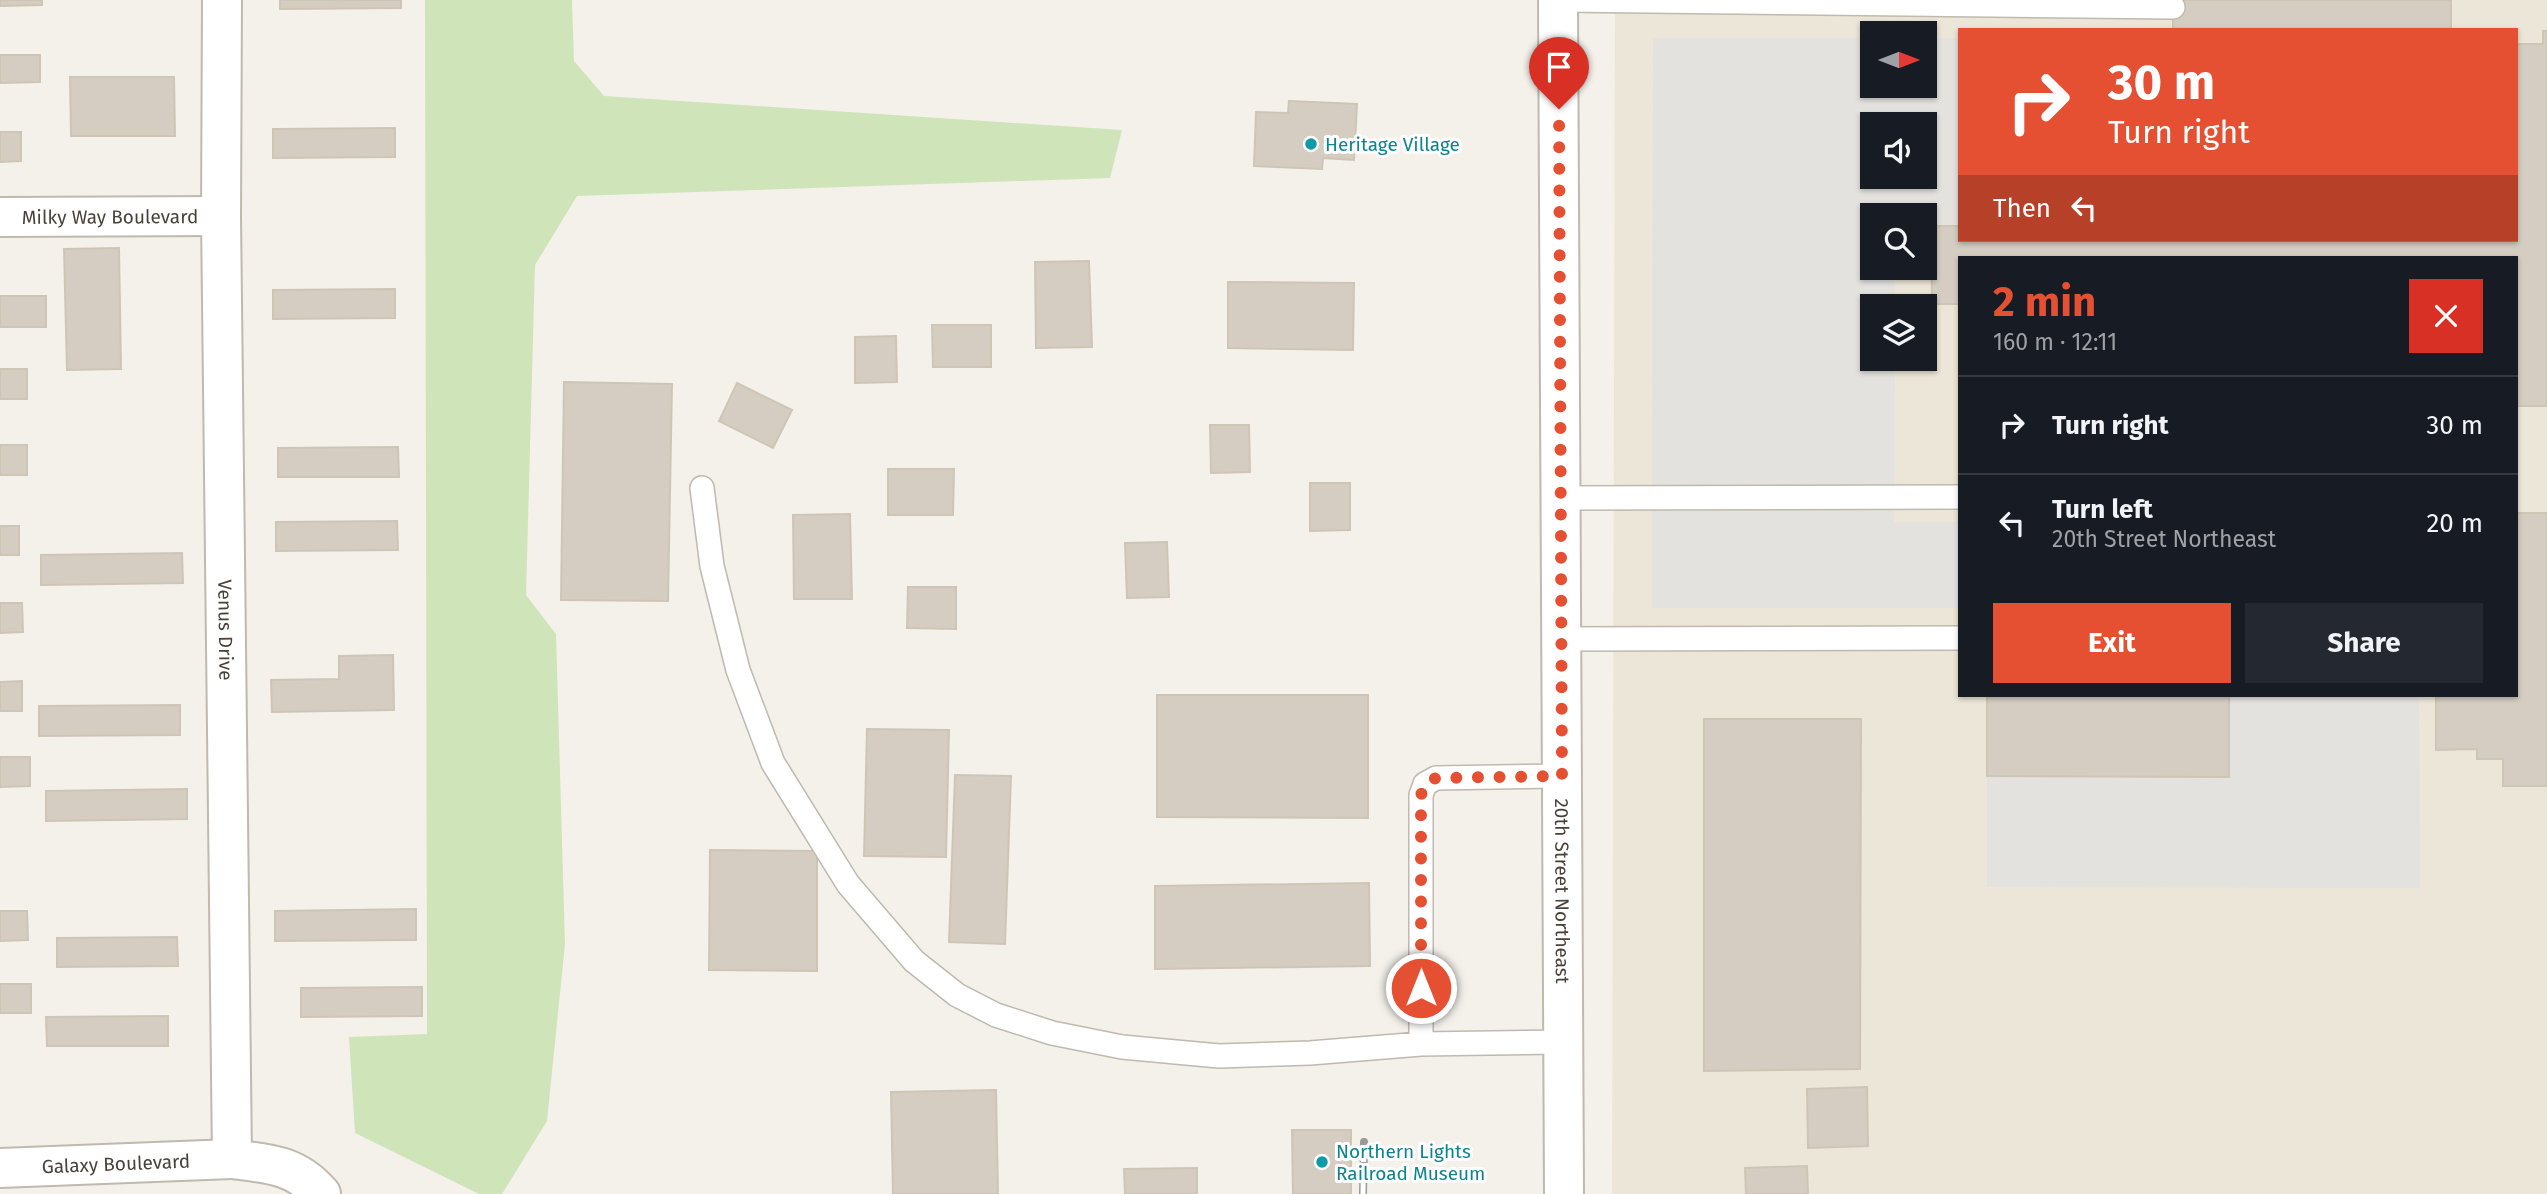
<!DOCTYPE html>
<html lang="en">
<head>
<meta charset="utf-8">
<style>
	:root { --surface:#171b24; --page:#242831; --text:#f1f3f6; --muted:#9ea1a6; --line:#363941; --accent:#e55032 }
	body { margin:0; font-family:"Fira Sans",sans-serif; background:var(--page); color:var(--text); height:100vh; display:flex; flex-direction:column; font-size:26px; white-space:nowrap }
	* { box-sizing:border-box; margin:0 }
	p { font-size:23px; color:var(--muted) }
	.icon { flex:none; width:38px; height:38px; fill:none; stroke:currentColor; stroke-width:2; stroke-linecap:round; stroke-linejoin:round }
	.map { position:relative; flex:1; overflow:hidden }
	.panel { position:absolute; left:1958px; top:256px; width:560px; height:441px; display:flex; flex-direction:column; background:var(--surface); border-radius:0px; box-shadow:0 2px 5px #0004 }
	.panel>* { flex:none }
	.guide { position:absolute; left:1958px; top:28px; width:560px; height:214px; border-radius:0px; box-shadow:0 2px 5px #0004; background:#e55032; color:#fff; overflow:hidden }
	.needle { width:46px; rotate:90deg }
	.controls { position:absolute; left:1860px; top:21px; display:grid; gap:14px }
	.controls a { display:grid; place-items:center; width:77px; height:77px; border-radius:0px; background:var(--surface); box-shadow:0 2px 5px #0004; font-size:35px }
	.pin { position:absolute; display:grid; place-items:center; width:60px; height:60px; color:#fff; margin:-72px -30px; border-radius:50% 50% 50% 0; rotate:-45deg; box-shadow:0 0 7px #0007 }
	.pin .icon { rotate:45deg }
	.me { position:absolute; width:77px; margin:-38px; rotate:0deg; stroke-linejoin:round; filter:drop-shadow(0 0 5px #0008) }
	.turn { display:flex; align-items:center; gap:24px; height:147px; padding:0 35px; font-size:32px }
	.turn .icon { width:91px; height:91px; stroke-width:2.5 }
	.turn b { display:block; font-size:49px; line-height:60px }
	.then { display:flex; align-items:center; height:66px; padding:0 35px; background:#0003; gap:14px; font-size:26px }
	.round { display:grid; place-items:center; flex:none; width:74px; height:74px; border-radius:0px; background:var(--page) }
	.overview { display:flex; align-items:center; justify-content:space-between; height:119px; padding:0 35px }
	h1 { font-size:42px; font-weight:700; line-height:52px; color:var(--accent) }
	.primary-button { display:flex; gap:14px; margin-top:auto; padding:14px 35px }
	.primary-button a { flex:1; height:80px; border-radius:0px; background:var(--accent); color:#fff; font-size:28px; font-weight:700; line-height:80px; text-align:center }
	.primary-button a+a { background:var(--page); color:var(--text) }
	ul { padding:0; list-style:none }
	li { display:flex; align-items:center; gap:21px; height:98px; padding:0 35px; border-top:2px solid var(--line) }
	li div { flex:1 }
	li b { display:block; font-size:26px }
	li em { font-style:normal }
	.map>svg:first-child { display:block }
</style>
</head>
<body>
<div class="map">
<svg width="2547" height="1194" viewBox="0 0 2547 1194">
	<rect width="100%" height="100%" fill="#f4f1eb"/>
	<path fill="#ebe6d7" fill-rule="evenodd" d="M 1615,0 L 2547,0 L 2547,1194 L 1612,1194 ZM 1960,30 L 2516,30 L 2516,240 L 1960,240 ZM 1872,33 L 1925,33 L 1925,86 L 1872,86 ZM 1872,124 L 1925,124 L 1925,177 L 1872,177 ZM 1872,215 L 1925,215 L 1925,268 L 1872,268 ZM 1960,257 L 2516,257 L 2516,695 L 1960,695 ZM 1872,306 L 1925,306 L 1925,359 L 1872,359 Z"/>
	<path fill="#cfe4b8" d="M 425,0 L 572,0 L 574,61 L 604,96 L 1122,130 L 1110,178 L 577,196 L 535,265 L 526,595 L 556,634 L 565,944 L 547,1121 L 502,1194 L 479,1194 L 355,1133 L 349,1037 L 427,1034 Z"/>
	<path fill="#e3e2df" fill-rule="evenodd" d="M 1653,38 L 1872,38 L 1872,86 L 1925,86 L 1925,38 L 1960,38 L 1960,226 L 1925,226 L 1925,215 L 1872,215 L 1872,268 L 1895,268 L 1895,306 L 1872,306 L 1872,359 L 1895,359 L 1894,522 L 1960,522 L 1960,608 L 1652,608 ZM 1872,124 L 1925,124 L 1925,177 L 1872,177 Z
		M 2229,695 L 2419,695 L 2420,888 L 1987,887 L 1987,776 L 2228,777 Z"/>
	<path fill="#d5cdc2" stroke="#cfc5b5" stroke-width="2" d="M 0,0 L 42,0 L 42,5 L 0,6 Z
		M 280,0 L 401,0 L 401,8 L 280,9 Z
		M 2173,0 L 2451,0 L 2451,30 L 2173,30 Z
		M 2543,31 L 2547,31 L 2547,406 L 2516,406 L 2516,257 L 1960,257 L 1960,304 L 1932,304 L 1931,226 L 1960,226 L 1960,240 L 2516,240 L 2516,44 L 2543,44 Z
		M 0,55 L 40,55 L 40,82 L 0,83 Z
		M 70,77 L 174,77 L 175,136 L 71,136 Z
		M 1289,101 L 1357,104 L 1354,160 L 1323,158 L 1322,169 L 1254,166 L 1256,112 L 1288,113 Z
		M 395,128 L 395,157 L 273,158 L 273,129 Z
		M 0,132 L 21,132 L 21,161 L 0,162 Z
		M 119,248 L 121,369 L 67,370 L 64,249 Z
		M 1089,261 L 1092,347 L 1036,348 L 1035,262 Z
		M 1228,282 L 1354,283 L 1353,350 L 1228,348 Z
		M 395,289 L 395,318 L 273,319 L 273,290 Z
		M 0,296 L 46,296 L 46,327 L 0,327 Z
		M 932,325 L 991,325 L 991,367 L 933,367 Z
		M 896,336 L 897,382 L 855,383 L 855,337 Z
		M 0,369 L 27,369 L 27,399 L 0,399 Z
		M 564,382 L 672,384 L 668,601 L 561,600 Z
		M 737,383 L 792,410 L 773,448 L 719,421 Z
		M 1210,425 L 1249,425 L 1250,472 L 1211,473 Z
		M 0,445 L 27,445 L 27,475 L 0,475 Z
		M 398,447 L 399,477 L 278,477 L 278,448 Z
		M 888,469 L 954,469 L 953,515 L 888,515 Z
		M 1310,483 L 1350,483 L 1350,530 L 1310,531 Z
		M 2516,513 L 2547,513 L 2547,786 L 2503,786 L 2503,759 L 2477,759 L 2477,749 L 2436,750 L 2436,695 L 2516,695 Z
		M 850,514 L 852,599 L 794,599 L 793,515 Z
		M 397,521 L 398,550 L 276,551 L 276,522 Z
		M 0,526 L 19,526 L 19,555 L 0,555 Z
		M 1167,542 L 1169,597 L 1127,598 L 1125,543 Z
		M 182,553 L 183,583 L 41,585 L 41,555 Z
		M 908,587 L 956,587 L 956,629 L 907,628 Z
		M 0,603 L 22,603 L 23,632 L 0,633 Z
		M 393,655 L 394,710 L 272,712 L 271,680 L 339,679 L 339,656 Z
		M 22,681 L 22,711 L 0,711 L 0,682 Z
		M 1157,695 L 1368,695 L 1368,818 L 1157,817 Z
		M 1987,695 L 2229,695 L 2229,777 L 1987,776 Z
		M 180,705 L 180,735 L 39,736 L 39,706 Z
		M 1704,719 L 1861,719 L 1860,1069 L 1704,1071 Z
		M 867,729 L 949,730 L 946,857 L 864,856 Z
		M 0,757 L 30,757 L 30,786 L 0,787 Z
		M 955,775 L 1011,776 L 1005,944 L 949,942 Z
		M 187,789 L 187,819 L 46,821 L 46,791 Z
		M 710,850 L 817,851 L 817,971 L 709,970 Z
		M 1369,883 L 1370,966 L 1155,969 L 1155,886 Z
		M 416,909 L 416,940 L 275,941 L 275,911 Z
		M 0,911 L 27,911 L 28,940 L 0,941 Z
		M 177,937 L 178,966 L 57,967 L 57,938 Z
		M 0,984 L 31,984 L 31,1013 L 0,1013 Z
		M 422,987 L 422,1016 L 301,1017 L 301,988 Z
		M 168,1016 L 168,1046 L 47,1046 L 46,1017 Z
		M 1867,1087 L 1868,1146 L 1808,1148 L 1807,1089 Z
		M 996,1090 L 998,1194 L 893,1194 L 891,1092 Z
		M 1292,1130 L 1351,1130 L 1351,1194 L 1293,1194 Z
		M 1807,1166 L 1808,1194 L 1746,1194 L 1745,1168 Z
		M 1197,1168 L 1197,1194 L 1125,1194 L 1124,1169 Z"/>
	<g fill="none" stroke-linecap="round" stroke-linejoin="round">
		<defs>
			<path id="lane" d="M 1558,0 L 2173,7
				M 702,488 L 712,566 L 738,670 L 773,763 L 848,884 L 914,961 L 957,995 L 996,1015 L 1052,1033 L 1122,1047 L 1219,1056 L 1310,1053 L 1421,1044 L 1563,1042
				M 1561,498 L 1960,497
				M 1561,639 L 1960,638
				M 1421,1044 L 1421,795 L 1425,784 L 1436,778 L 1562,776"/>
			<g id="street">
				<path id="s1" d="M 222,0 L 221,216 L 232,1159 C 269,1164 295,1164 321,1194"/>
				<path id="s2" d="M 1558,0 L 1564,1194"/>
				<path id="s3" d="M 0,217 L 221,216"/>
				<path id="s4" d="M 0,1168 L 232,1159"/>
			</g>
		</defs>
		<use href="#lane" stroke="#bfb9ae" stroke-width="26"/>
		<use href="#street" stroke="#bfb9ae" stroke-width="42"/>
		<use href="#lane" stroke="#fff" stroke-width="23"/>
		<use href="#street" stroke="#fff" stroke-width="38"/>
		<defs>
			<path id="rail" d="M 1363,1194 L 1364,1142"/>
		</defs>
		<use href="#rail" stroke="#999" stroke-width="8"/>
		<use href="#rail" stroke="#fff" stroke-width="5" stroke-dasharray="16" stroke-linecap="butt"/>
	</g>
	<g fill="none" stroke-linecap="round" stroke-linejoin="round">
		<path stroke="#e55032" stroke-width="12" stroke-dasharray="0 21.6" d="M 1421,988 L 1421,795 L 1425,784 L 1436,778 L 1562,776 L 1559,109"/>
	</g>
	<g fill="#0f9aa8" stroke="#fff" stroke-width="2.5">
		<circle cx="1311" cy="144" r="7"/>
		<circle cx="1322" cy="1162" r="7"/>
	</g>
	<g text-anchor="middle" stroke-width="6" stroke-linejoin="round" paint-order="stroke">
		<g font-size="19" fill="#0d838f" stroke="#fff" text-anchor="start">
			<text x="1325" y="151">Heritage Village</text>
			<text x="1336" y="1158">Northern Lights<tspan x="1336" dy="22">Railroad Museum</tspan></text>
		</g>
		<g font-size="19" fill="#48423a" stroke="#fff">
			<text dy="7" stroke="none"><textPath href="#s3" startOffset="110">Milky Way Boulevard</textPath></text>
			<text dy="7" stroke="none"><textPath href="#s1" startOffset="630">Venus Drive</textPath></text>
			<text dy="7" stroke="none"><textPath href="#s2" startOffset="891">20th Street Northeast</textPath></text>
			<text dy="7" stroke="none"><textPath href="#s4" startOffset="116">Galaxy Boulevard</textPath></text>
		</g>
	</g>
</svg>
<div class="controls">
<a><svg class="needle" viewBox="-14 -14 28 28"><path d="M0-13l5 13h-10z" fill="#e53935"/><path d="M0 13l5-13h-10z" fill="#9ea1a6"/></svg></a>
<a><svg class="icon" aria-label="sound" viewBox="0 0 24 24"><path d="M4 9h4l5-4v14l-5-4H4zM17 9q2 3 0 6"/></svg></a>
<a><svg class="icon" aria-label="search" viewBox="0 0 24 24"><circle cx="10" cy="10" r="6"/><path d="M15 15l6 6"/></svg></a>
<a><svg class="icon" aria-label="layers" viewBox="0 0 24 24"><path d="M12 4l9 5-9 5-9-5zM3 14l9 5 9-5"/></svg></a>
</div>
<div class="pin" style="left:1559px;top:109px;background:#d93025"><svg class="icon" aria-label="arrive" viewBox="0 0 24 24"><path d="M6 21V4h12l-3 4 3 4H6"/></svg></div>
<svg class="me" style="left:1421px;top:988px" viewBox="-20 -20 40 40"><circle r="17" fill="#e55032" stroke="#fff" stroke-width="3"/><path d="M0-11L8 9 0 5-8 9z" fill="#fff"/></svg>
<div class="guide">
<div class="turn"><svg class="icon" aria-label="right" viewBox="0 0 24 24"><path d="M7 20v-9h11M14 6l5 5-5 5"/></svg><div><b>30 m</b>Turn right</div></div>
<div class="then">Then<svg class="icon" aria-label="left" viewBox="0 0 24 24"><path d="M17 20v-9H6M10 6l-5 5 5 5"/></svg></div>
</div>
<section class="panel">
<div class="overview"><div><h1>2 min</h1><p>160 m · 12:11</p></div><a class="round" style="background:#d93025;color:#fff"><svg class="icon" aria-label="close" viewBox="0 0 24 24"><path d="M6 6l12 12M18 6L6 18"/></svg></a></div>
<ul>
<li><svg class="icon" aria-label="right" viewBox="0 0 24 24"><path d="M7 20v-9h11M14 6l5 5-5 5"/></svg><div><b>Turn right</b></div><em>30 m</em></li>
<li><svg class="icon" aria-label="left" viewBox="0 0 24 24"><path d="M17 20v-9H6M10 6l-5 5 5 5"/></svg><div><b>Turn left</b><p>20th Street Northeast</p></div><em>20 m</em></li>
</ul>
<div class="primary-button"><a>Exit</a><a>Share</a></div>
</section>
</div>
</body>
</html>
